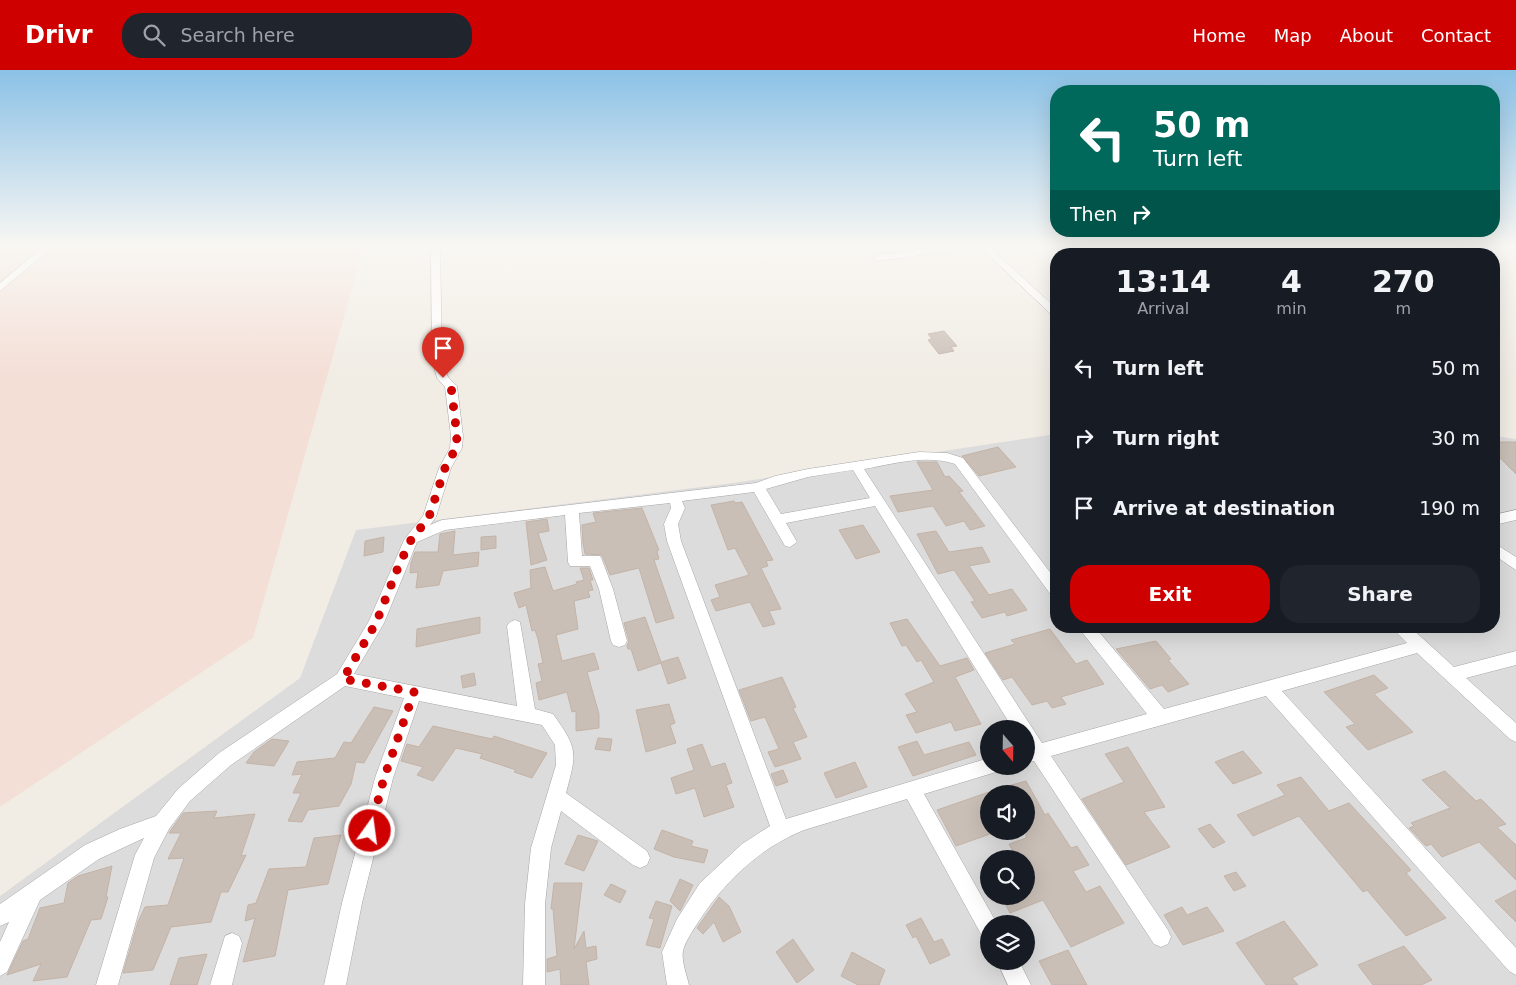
<!DOCTYPE html>
<html lang="en">
<head>
<meta charset="utf-8">
<style>
	:root { --surface:#171b24; --page:#20242c; --text:#f1f3f6; --muted:#9ea1a6; --accent:#cf0100 }
	body { margin:0; font-family:"DejaVu Sans",sans-serif; background:var(--page); color:var(--text); height:100vh; display:flex; flex-direction:column; font-size:19px; white-space:nowrap }
	* { box-sizing:border-box; margin:0 }
	p { font-size:16px; color:var(--muted) }
	.icon { flex:none; width:28px; height:28px; fill:none; stroke:currentColor; stroke-width:2; stroke-linecap:round; stroke-linejoin:round }
	.map { position:relative; flex:1; overflow:hidden }
	.panel { position:absolute; left:1050px; top:178px; width:450px; height:385px; display:flex; flex-direction:column; background:var(--surface); border-radius:20px; box-shadow:0 5px 20px #0002 }
	.panel>* { flex:none }
	.hud { position:absolute; left:1050px; top:15px; width:450px; height:152px; border-radius:20px; box-shadow:0 5px 20px #0002; background:#00695c; color:#fff; overflow:hidden }
	.needle { width:32px; rotate:160deg }
	.controls { position:absolute; left:980px; top:650px; display:grid; gap:10px }
	.controls a { display:grid; place-items:center; width:55px; height:55px; border-radius:50%; background:var(--surface); box-shadow:0 5px 20px #0002; font-size:25px }
	.pin { position:absolute; display:grid; place-items:center; width:42px; height:42px; color:#fff; margin:-51px -21px; border-radius:50% 50% 50% 0; rotate:-45deg; box-shadow:0 0 5px #0007 }
	.pin .icon { rotate:45deg }
	.me { position:absolute; width:55px; margin:-28px; rotate:14deg; stroke-linejoin:round; filter:drop-shadow(0 0 4px #0008) }
	.turn { display:flex; align-items:center; gap:18px; height:105px; padding:0 20px; font-size:22px }
	.turn .icon { width:65px; height:65px; stroke-width:2.5 }
	.turn b { display:block; font-size:35px; line-height:42px }
	.then { display:flex; align-items:center; height:48px; padding:0 20px; background:#0003; gap:10px; font-size:19px }
	.eta { display:flex; justify-content:space-evenly; align-items:center; height:85px; text-align:center }
	.eta b { font-size:30px; font-weight:800; line-height:35px }
	.cta { display:flex; gap:10px; margin-top:auto; padding:10px 20px }
	.cta a { flex:1; height:58px; border-radius:20px; background:var(--accent); color:#fff; font-size:20px; font-weight:800; line-height:58px; text-align:center }
	.cta a+a { background:var(--page); color:var(--text) }
	ul { padding:0; list-style:none }
	li { display:flex; align-items:center; gap:15px; height:70px; padding:0 20px }
	li div { flex:1 }
	li b { display:block; font-size:19px }
	li em { font-style:normal }
	header { display:flex; align-items:center; gap:30px; box-sizing:border-box; height:70px; padding:0 25px; background:var(--accent); color:#fff }
	header strong { font-size:24px }
	nav { display:flex; gap:28px; margin-inline-start:auto; font-size:18px }
	.search { width:350px; height:45px; background:var(--page); display:flex; align-items:center; gap:12px; box-sizing:border-box; padding:0 18px; border-radius:20px; color:var(--muted); font-size:19px }
	.map>svg:first-child { display:block }
</style>
</head>
<body>
<header>
<strong>Drivr</strong>
<div class="search"><svg class="icon" aria-label="search" viewBox="0 0 24 24"><circle cx="10" cy="10" r="6"/><path d="M15 15l6 6"/></svg>Search here</div>
<nav><a>Home</a><a>Map</a><a>About</a><a>Contact</a></nav>
</header>
<div class="map">
<svg width="1516" height="915" viewBox="0 0 1516 915">
	<rect width="100%" height="100%" fill="#f1ede5"/>
	<path fill="#dddcdc" fill-rule="evenodd" d="M 1056,364 L 1056,556 L 1494,556 L 1494,366 L 1516,369 L 1516,915 L 0,915 L 0,826 L 300,608 L 356,460 L 733,413 ZM 989,659 L 1026,659 L 1026,696 L 989,696 ZM 989,724 L 1026,724 L 1026,761 L 989,761 ZM 989,789 L 1026,789 L 1026,826 L 989,826 ZM 989,854 L 1026,854 L 1026,891 L 989,891 Z"/>
	<path fill="#f4dfd7" d="M 0,176 L 364,176 L 253,568 L 0,737 Z"/>
	<path fill="#c9bfb7" stroke="#c4b3a6" d="M 944,261 L 957,276 L 951,277 L 954,281 L 939,284 L 928,270 L 932,269 L 928,264 Z
		M 1494,372 L 1516,372 L 1516,404 L 1494,382 Z
		M 998,377 L 1016,397 L 979,406 L 962,386 Z
		M 917,392 L 937,392 L 945,407 L 949,406 L 963,421 L 959,422 L 985,456 L 970,460 L 964,451 L 946,456 L 933,436 L 898,442 L 890,426 L 933,420 Z
		M 734,431 L 735,433 L 742,432 L 773,490 L 766,491 L 768,496 L 761,498 L 781,539 L 769,541 L 775,554 L 763,557 L 750,532 L 716,541 L 711,530 L 720,527 L 715,515 L 749,505 L 735,478 L 728,480 L 711,435 Z
		M 642,438 L 659,480 L 657,481 L 659,489 L 654,490 L 674,548 L 656,553 L 639,498 L 610,505 L 602,485 L 585,484 L 583,473 L 582,455 L 596,452 L 593,443 Z
		M 547,449 L 549,461 L 538,463 L 547,490 L 531,495 L 526,452 Z
		M 863,455 L 880,482 L 856,489 L 839,460 Z
		M 455,461 L 453,485 L 479,482 L 478,496 L 443,501 L 439,515 L 416,518 L 418,502 L 410,503 L 411,493 L 415,482 L 438,482 L 440,464 Z
		M 936,461 L 949,482 L 982,477 L 990,492 L 969,496 L 989,525 L 1012,519 L 1027,540 L 1007,546 L 1005,542 L 982,548 L 971,532 L 975,531 L 954,500 L 938,504 L 917,464 Z
		M 496,466 L 496,478 L 481,480 L 481,467 Z
		M 384,467 L 383,482 L 364,486 L 365,471 Z
		M 545,497 L 553,521 L 577,514 L 576,512 L 584,510 L 580,498 L 589,498 L 593,510 L 590,510 L 593,520 L 588,521 L 590,527 L 574,531 L 578,559 L 556,565 L 562,591 L 594,583 L 599,599 L 587,602 L 599,644 L 599,658 L 576,661 L 576,641 L 572,642 L 567,622 L 539,630 L 536,613 L 542,611 L 538,594 L 543,593 L 538,569 L 535,560 L 532,561 L 526,535 L 519,538 L 514,523 L 531,518 L 530,500 Z
		M 480,547 L 480,563 L 416,577 L 417,559 Z
		M 645,547 L 661,592 L 678,587 L 686,608 L 668,614 L 661,593 L 638,601 L 631,579 L 628,579 L 627,576 L 629,571 L 624,553 Z
		M 907,549 L 940,596 L 967,588 L 974,600 L 955,607 L 981,654 L 955,661 L 951,652 L 916,663 L 906,645 L 917,642 L 905,624 L 934,612 L 921,590 L 917,592 L 906,575 L 902,576 L 890,553 Z
		M 1050,559 L 1076,594 L 1087,590 L 1104,614 L 1061,627 L 1066,634 L 1052,638 L 1047,631 L 1032,635 L 1012,607 L 1003,610 L 985,583 L 1015,574 L 1011,570 Z
		M 1156,571 L 1171,589 L 1168,590 L 1189,614 L 1168,622 L 1162,615 L 1150,619 L 1116,579 Z
		M 474,603 L 476,615 L 463,618 L 461,606 Z
		M 1374,605 L 1388,618 L 1374,624 L 1413,662 L 1368,680 L 1346,657 L 1355,654 L 1324,622 Z
		M 782,607 L 796,637 L 793,638 L 807,667 L 793,672 L 801,689 L 775,697 L 768,682 L 779,679 L 765,647 L 751,651 L 739,620 Z
		M 669,634 L 675,653 L 670,655 L 676,673 L 646,682 L 636,640 Z
		M 374,637 L 393,641 L 364,693 L 356,692 L 351,714 L 339,736 L 308,740 L 302,752 L 288,751 L 301,723 L 293,723 L 302,704 L 292,705 L 297,692 L 335,688 L 344,672 L 351,673 Z
		M 433,656 L 492,669 L 494,666 L 547,683 L 532,708 L 514,702 L 516,700 L 480,688 L 482,684 L 456,678 L 433,711 L 417,705 L 423,697 L 401,691 L 407,674 L 419,677 Z
		M 598,668 L 612,669 L 610,681 L 595,679 Z
		M 272,669 L 289,671 L 274,696 L 246,693 L 254,682 Z
		M 917,671 L 924,685 L 969,672 L 976,685 L 913,706 L 898,677 Z
		M 702,674 L 711,697 L 725,693 L 732,713 L 726,715 L 734,737 L 704,747 L 695,718 L 676,724 L 671,708 L 694,700 L 687,679 Z
		M 1128,677 L 1165,737 L 1144,742 L 1170,777 L 1126,795 L 1082,729 L 1124,712 L 1105,684 Z
		M 1243,681 L 1262,703 L 1233,714 L 1215,692 Z
		M 855,692 L 867,717 L 836,728 L 824,703 Z
		M 783,700 L 788,712 L 776,716 L 771,704 Z
		M 1445,701 L 1476,731 L 1481,729 L 1506,754 L 1497,757 L 1516,775 L 1516,810 L 1479,772 L 1442,787 L 1431,774 L 1426,776 L 1409,758 L 1414,756 L 1411,753 L 1450,738 L 1422,710 Z
		M 1301,707 L 1329,741 L 1349,733 L 1411,800 L 1406,803 L 1446,848 L 1406,866 L 1367,820 L 1363,822 L 1299,746 L 1253,766 L 1237,745 L 1285,725 L 1277,715 Z
		M 1026,711 L 1045,745 L 1048,743 L 1071,778 L 1077,776 L 1089,795 L 1073,801 L 1086,822 L 1100,816 L 1124,853 L 1071,877 L 1043,830 L 1010,843 L 1001,826 L 1026,826 L 1026,789 L 1017,789 L 1009,774 L 1026,768 L 1026,724 L 993,724 L 993,720 Z
		M 989,722 L 989,761 L 993,763 L 956,776 L 937,740 Z
		M 217,741 L 214,748 L 255,744 L 241,786 L 246,785 L 228,822 L 221,822 L 211,852 L 171,857 L 153,900 L 123,903 L 138,852 L 145,837 L 168,835 L 184,788 L 168,789 L 181,763 L 169,763 L 171,760 L 183,743 Z
		M 1210,754 L 1225,772 L 1213,778 L 1198,759 Z
		M 662,760 L 693,771 L 691,776 L 708,780 L 704,793 L 674,787 L 654,779 Z
		M 341,765 L 328,814 L 288,820 L 275,886 L 243,892 L 255,848 L 245,851 L 248,835 L 256,833 L 269,799 L 306,797 L 314,768 Z
		M 578,765 L 598,771 L 584,801 L 565,794 Z
		M 112,796 L 106,827 L 108,827 L 101,849 L 91,850 L 67,907 L 33,911 L 41,894 L 7,905 L 23,871 L 28,869 L 40,838 L 64,833 L 68,813 L 78,806 Z
		M 1236,802 L 1246,816 L 1234,821 L 1224,806 Z
		M 680,809 L 693,815 L 680,841 L 670,831 Z
		M 554,813 L 582,813 L 574,879 L 584,861 L 586,878 L 596,876 L 597,889 L 586,892 L 589,915 L 561,915 L 560,899 L 547,902 L 547,889 L 557,886 L 553,839 L 551,839 Z
		M 611,814 L 626,821 L 620,833 L 604,825 Z
		M 1516,820 L 1516,852 L 1495,831 Z
		M 719,827 L 729,836 L 741,862 L 723,872 L 714,852 L 703,864 L 697,858 Z
		M 656,831 L 672,836 L 660,878 L 646,875 L 654,849 L 649,848 Z
		M 1182,837 L 1187,845 L 1207,837 L 1224,861 L 1183,875 L 1164,845 Z
		M 921,848 L 934,872 L 942,869 L 950,885 L 930,894 L 916,866 L 913,868 L 906,855 Z
		M 1284,851 L 1318,895 L 1292,908 L 1298,915 L 1266,915 L 1236,873 Z
		M 793,869 L 814,900 L 797,913 L 776,882 Z
		M 1404,876 L 1432,910 L 1421,915 L 1373,915 L 1358,895 Z
		M 1068,880 L 1087,915 L 1052,915 L 1039,891 Z
		M 852,882 L 885,900 L 879,915 L 858,915 L 841,906 Z
		M 207,884 L 197,915 L 170,915 L 179,888 Z"/>
	<g fill="none" stroke-linecap="round" stroke-linejoin="round">
		<defs>
			<path id="street" d="M 44,176 L 54,176 L 0,221 L 0,213 Z
				M 431,176 L 440,176 L 442,290 L 448,307 L 457,316 L 463,366 L 462,378 L 451,398 L 436,447 L 430,455 L 442,450 L 756,413 L 775,406 L 808,399 L 919,382 L 947,383 L 963,388 L 1056,510 L 1056,527 L 1051,525 L 955,394 C 926,384 893,394 864,399 L 1042,673 L 1147,644 L 1077,556 L 1094,556 L 1164,639 L 1407,573 L 1390,556 L 1409,556 L 1454,597 L 1516,581 L 1516,595 L 1466,608 L 1516,653 L 1516,672 L 1510,669 L 1417,583 L 1282,621 L 1516,878 L 1516,905 L 1509,901 L 1266,626 L 1051,686 L 1168,860 L 1171,867 L 1168,874 L 1161,877 L 1154,874 L 1034,691 L 1026,693 L 1026,659 L 1013,659 L 875,436 L 786,453 L 797,472 L 790,477 L 785,476 L 754,422 L 682,431 L 685,438 L 678,454 L 681,471 L 786,749 L 989,688 L 989,696 L 999,696 L 996,702 L 924,724 L 996,852 L 997,854 L 989,854 L 989,869 L 982,866 L 907,729 L 804,760 C 759,778 722,814 697,854 C 692,862 685,872 683,881 C 681,890 687,906 689,915 L 667,915 L 662,882 L 677,849 L 700,813 L 742,774 L 770,756 L 667,471 L 664,454 L 671,438 L 670,433 L 579,443 L 582,486 L 600,486 L 602,490 L 613,519 L 627,571 L 625,575 L 619,577 L 613,575 L 611,571 L 599,519 L 590,496 L 570,496 L 568,492 L 565,445 L 445,460 L 417,472 L 384,553 L 354,604 L 517,636 L 507,556 L 510,552 L 515,550 L 520,552 L 535,639 L 553,644 C 578,679 577,682 566,723 L 647,781 L 650,788 L 647,795 L 640,798 L 633,795 L 561,741 L 551,778 L 545,834 L 545,915 L 523,915 L 525,834 L 531,778 L 556,695 L 555,675 L 542,655 L 419,631 L 393,708 L 362,833 L 346,915 L 324,915 L 342,833 L 375,708 L 404,628 L 345,616 L 231,695 L 190,731 L 169,759 L 154,788 L 118,915 L 96,915 L 135,785 L 144,768 L 99,789 L 40,830 L 7,902 L 0,906 L 0,872 L 9,852 L 0,856 L 0,834 L 85,775 L 120,759 L 156,746 L 178,719 L 219,683 L 337,604 L 369,551 L 404,470 L 423,446 L 439,398 L 450,378 L 451,366 L 445,317 L 437,308 L 432,290 ZM 853,400 L 870,428 L 781,444 L 766,419 L 808,407 Z
				M 948,176 L 970,176 L 965,179 L 878,191 L 873,188 L 878,185 Z
				M 979,176 L 988,176 L 1056,238 L 1056,246 L 1052,245 Z
				M 1516,440 L 1516,450 L 1494,455 L 1494,445 Z
				M 1494,473 L 1516,487 L 1516,500 L 1494,485 Z
				M 232,863 L 239,866 L 242,873 L 232,915 L 210,915 L 225,866 Z
				M 997,891 L 1019,891 L 1031,915 L 1008,915 Z"/>
		</defs>
		<use href="#street" stroke="#a6a6a6" stroke-width="1"/>
		<use href="#street" fill="#fff" fill-rule="evenodd"/>
	</g>
	<linearGradient id="sky" x2="0" y2="1"><stop stop-color="#8bc1e6"/><stop offset="0.58" stop-color="#f9f7f3"/><stop offset="1" stop-color="#f9f7f3" stop-opacity="0"/></linearGradient>
	<rect width="1516" height="304" fill="url(#sky)"/>
	<g fill="none" stroke-linecap="round" stroke-linejoin="round">
		<path stroke="#cf0100" stroke-width="9" stroke-dasharray="0 16.2" d="M 370,761 L 384,708 L 414,622 L 343,609 L 376,553 L 399,495 L 411,470 L 429,447 L 445,398 L 456,378 L 457,366 L 451,316 L 443,308"/>
	</g>
</svg>
<div class="controls">
<a><svg class="needle" viewBox="-14 -14 28 28"><path d="M0-13l5 13h-10z" fill="#e53935"/><path d="M0 13l5-13h-10z" fill="#9ea1a6"/></svg></a>
<a><svg class="icon" aria-label="sound" viewBox="0 0 24 24"><path d="M4 9h4l5-4v14l-5-4H4zM17 9q2 3 0 6"/></svg></a>
<a><svg class="icon" aria-label="search" viewBox="0 0 24 24"><circle cx="10" cy="10" r="6"/><path d="M15 15l6 6"/></svg></a>
<a><svg class="icon" aria-label="layers" viewBox="0 0 24 24"><path d="M12 4l9 5-9 5-9-5zM3 14l9 5 9-5"/></svg></a>
</div>
<div class="pin" style="left:443px;top:308px;background:#d93025"><svg class="icon" aria-label="arrive" viewBox="0 0 24 24"><path d="M6 21V4h12l-3 4 3 4H6"/></svg></div>
<svg class="me" style="left:370px;top:761px" viewBox="-20 -20 40 40"><circle r="17" fill="#cf0100" stroke="#fff" stroke-width="3"/><path d="M0-11L8 9 0 5-8 9z" fill="#fff"/></svg>
<div class="hud">
<div class="turn"><svg class="icon" aria-label="left" viewBox="0 0 24 24"><path d="M17 20v-9H6M10 6l-5 5 5 5"/></svg><div><b>50 m</b>Turn left</div></div>
<div class="then">Then<svg class="icon" aria-label="right" viewBox="0 0 24 24"><path d="M7 20v-9h11M14 6l5 5-5 5"/></svg></div>
</div>
<section class="panel">
<div class="eta">
<div><b>13:14</b><p>Arrival</p></div>
<div><b>4</b><p>min</p></div>
<div><b>270</b><p>m</p></div>
</div>
<ul>
<li><svg class="icon" aria-label="left" viewBox="0 0 24 24"><path d="M17 20v-9H6M10 6l-5 5 5 5"/></svg><div><b>Turn left</b></div><em>50 m</em></li>
<li><svg class="icon" aria-label="right" viewBox="0 0 24 24"><path d="M7 20v-9h11M14 6l5 5-5 5"/></svg><div><b>Turn right</b></div><em>30 m</em></li>
<li><svg class="icon" aria-label="arrive" viewBox="0 0 24 24"><path d="M6 21V4h12l-3 4 3 4H6"/></svg><div><b>Arrive at destination</b></div><em>190 m</em></li>
</ul>
<div class="cta"><a>Exit</a><a>Share</a></div>
</section>
</div>
</body>
</html>
